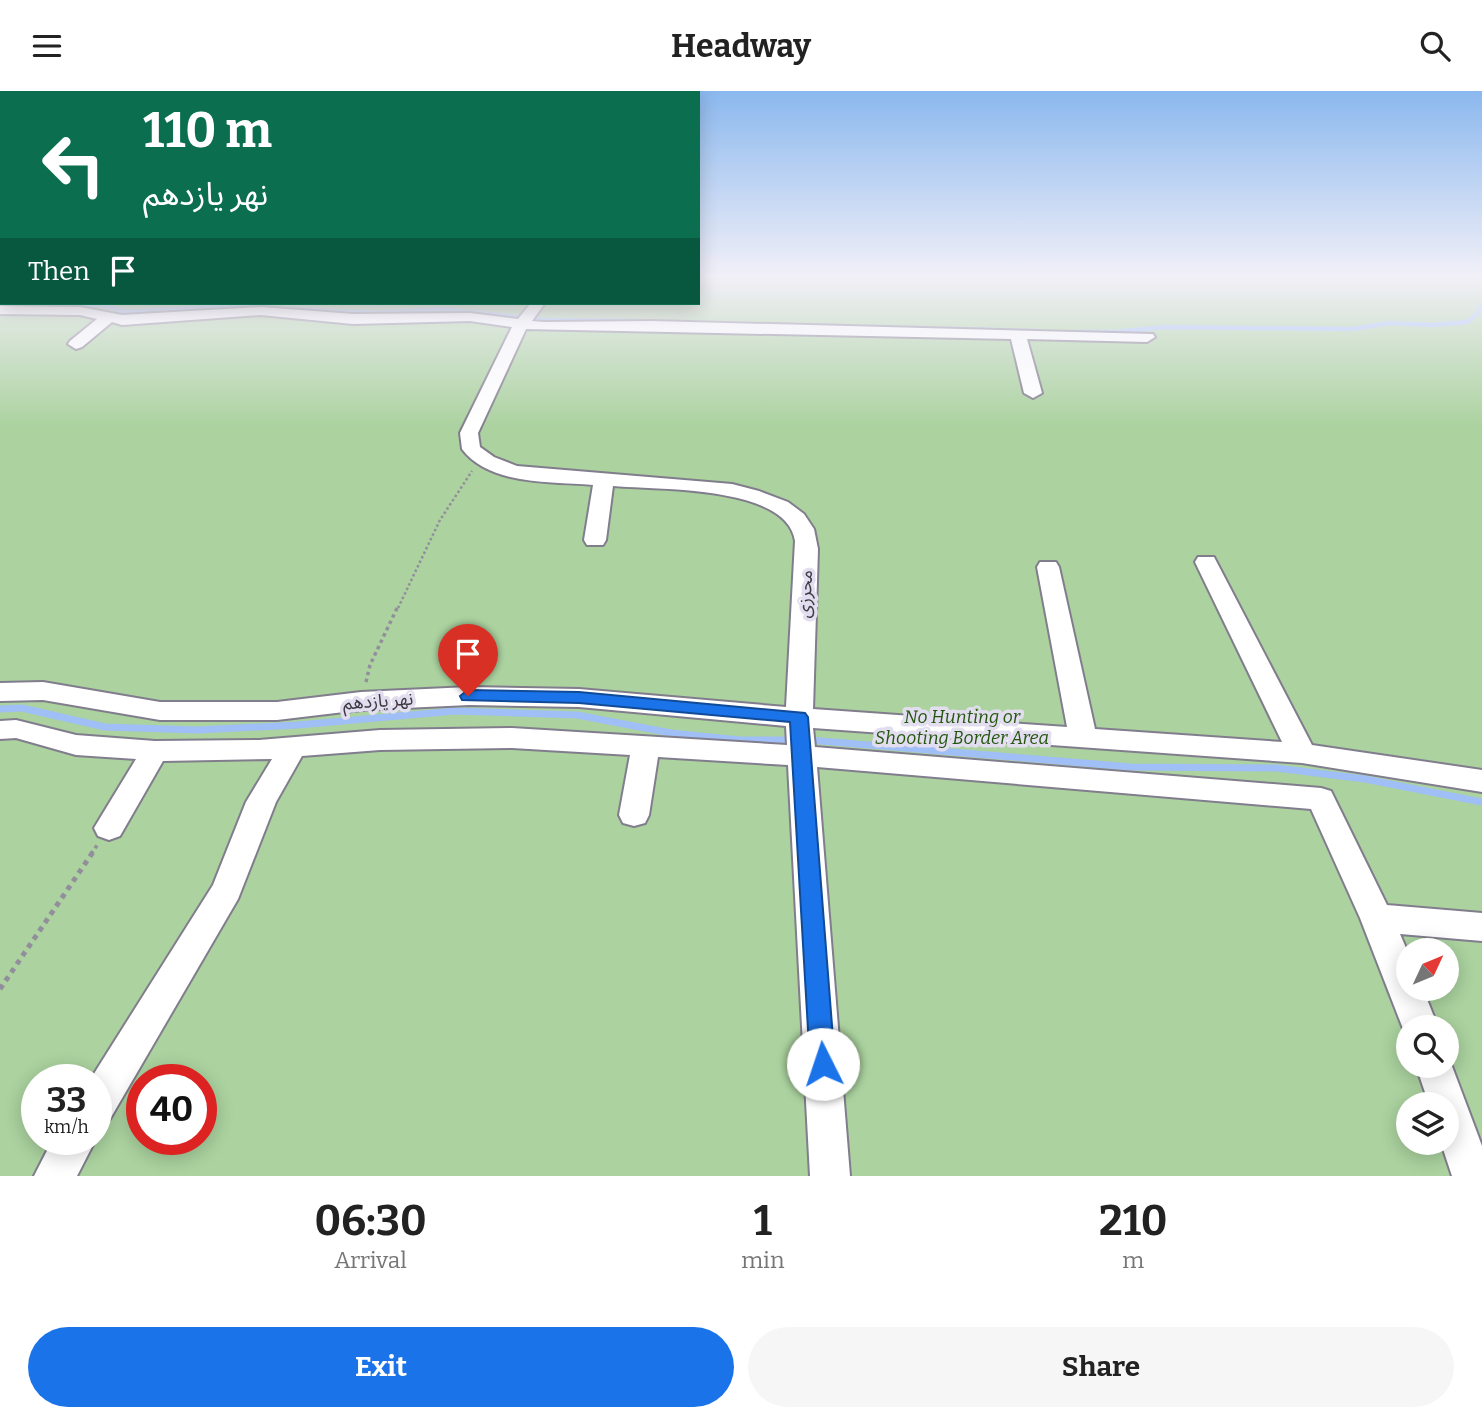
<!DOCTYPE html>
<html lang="en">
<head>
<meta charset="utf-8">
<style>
	:root { --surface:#fff; --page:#f6f6f6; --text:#222; --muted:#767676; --accent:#1a73e8 }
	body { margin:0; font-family:Bitter,"Noto Sans Arabic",serif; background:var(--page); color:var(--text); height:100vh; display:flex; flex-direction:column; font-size:26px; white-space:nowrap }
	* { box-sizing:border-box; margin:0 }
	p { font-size:23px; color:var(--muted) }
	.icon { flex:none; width:38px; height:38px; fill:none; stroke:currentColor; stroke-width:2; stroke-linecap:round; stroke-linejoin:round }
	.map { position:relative; height:1085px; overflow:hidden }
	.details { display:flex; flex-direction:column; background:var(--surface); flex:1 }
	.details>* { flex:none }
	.hud { position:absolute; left:0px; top:0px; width:700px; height:214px; box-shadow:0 4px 18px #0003; background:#0b6e4f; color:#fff; overflow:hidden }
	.needle { width:46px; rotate:46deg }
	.tools { position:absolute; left:1396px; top:847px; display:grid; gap:14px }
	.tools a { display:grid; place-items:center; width:63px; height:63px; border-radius:50%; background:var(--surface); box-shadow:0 4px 18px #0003; font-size:35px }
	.speed { position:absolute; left:21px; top:973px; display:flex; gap:14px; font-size:35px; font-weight:700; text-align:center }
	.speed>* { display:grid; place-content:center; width:91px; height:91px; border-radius:50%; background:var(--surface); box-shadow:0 4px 18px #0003; line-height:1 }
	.speed small { font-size:18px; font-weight:400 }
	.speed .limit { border:10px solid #d22; background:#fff; color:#111 }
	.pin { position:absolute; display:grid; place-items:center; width:60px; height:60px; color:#fff; margin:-72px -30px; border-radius:50% 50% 50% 0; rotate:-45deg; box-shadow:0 0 7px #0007 }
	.pin .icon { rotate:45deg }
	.me { position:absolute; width:77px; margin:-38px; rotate:356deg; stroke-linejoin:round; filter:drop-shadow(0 0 5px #0008) }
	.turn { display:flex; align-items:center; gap:24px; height:147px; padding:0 28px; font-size:32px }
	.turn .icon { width:91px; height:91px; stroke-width:2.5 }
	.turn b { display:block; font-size:49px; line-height:60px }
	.then { display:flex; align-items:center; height:66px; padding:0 28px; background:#0003; gap:14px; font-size:26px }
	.eta { display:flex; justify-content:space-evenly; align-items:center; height:119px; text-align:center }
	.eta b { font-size:42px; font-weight:700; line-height:49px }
	.cta { display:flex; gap:14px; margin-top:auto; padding:14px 28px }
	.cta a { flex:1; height:80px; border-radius:42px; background:var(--accent); color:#fff; font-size:28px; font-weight:700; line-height:80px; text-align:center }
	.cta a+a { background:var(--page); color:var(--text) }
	header { display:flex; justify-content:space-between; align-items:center; height:91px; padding:0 28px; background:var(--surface); font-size:32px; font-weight:700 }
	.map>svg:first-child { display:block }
</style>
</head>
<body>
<header><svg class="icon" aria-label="menu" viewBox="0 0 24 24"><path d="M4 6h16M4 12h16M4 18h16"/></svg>Headway<svg class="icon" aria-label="search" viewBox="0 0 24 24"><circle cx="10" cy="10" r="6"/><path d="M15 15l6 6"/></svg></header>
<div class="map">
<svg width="1482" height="1085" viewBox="0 0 1482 1085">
	<rect width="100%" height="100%" fill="#e2ddef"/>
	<path fill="#abd29f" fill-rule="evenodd" d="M 0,186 L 2,212 L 698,212 L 698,186 L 1482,186 L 1482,1085 L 0,1085 ZM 1409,859 L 1447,859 L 1447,898 L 1409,898 ZM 1409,936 L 1447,936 L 1447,975 L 1409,975 ZM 37,989 L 96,989 L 96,1048 L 37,1048 ZM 142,989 L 201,989 L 201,1048 L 142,1048 ZM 1409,1013 L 1447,1013 L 1447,1052 L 1409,1052 Z"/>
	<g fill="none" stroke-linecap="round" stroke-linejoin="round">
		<path stroke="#a0bff6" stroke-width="4.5" d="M 0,215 L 101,214 L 128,221 L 230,215 L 375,222 L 444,218 L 545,229 L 639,230
			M 793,234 L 1038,240
			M 1077,241 L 1115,241 L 1165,236 L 1352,238 L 1390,232 L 1433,234 L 1467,231 L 1477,223 L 1482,214"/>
		<path stroke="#a0bff6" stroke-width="7" d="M 0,618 L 22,617 L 105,636 L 197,639 L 298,634 L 455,620 L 577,624 L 671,642 L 740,649 L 795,649
			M 809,649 L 1131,676 L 1276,677 L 1365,688 L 1482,711"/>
		<defs>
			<path id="minor" d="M 531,212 L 545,212 L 532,230 L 544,231 L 652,230 L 1153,243 L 1155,246 L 1147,251 L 1027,248 L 1042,302 L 1033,307 L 1024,302 L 1011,248 L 526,238 L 478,342 L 480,356 L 494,366 L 517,375 L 732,393 L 759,400 L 788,411 L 804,423 L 814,438 L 818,458 L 813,618 L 1067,636 L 1037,476 L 1040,471 L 1056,471 L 1059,476 L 1095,638 L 1282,651 L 1195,471 L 1198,466 L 1214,466 L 1312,654 L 1482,679 L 1482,701 L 1302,672 L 813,637 L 815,656 L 1321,697 L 1331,700 L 1387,814 L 1482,822 L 1482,850 L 1400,843 L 1409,864 L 1409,898 L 1423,898 L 1438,936 L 1409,936 L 1407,948 L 1360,827 L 1311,718 L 817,676 L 850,1085 L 810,1085 L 788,674 L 658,666 L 649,724 L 645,732 L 634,735 L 623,732 L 619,724 L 630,664 L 512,657 L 380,659 L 302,665 L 276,711 L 238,808 L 110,1028 L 96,1034 L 96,989 L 90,989 L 213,794 L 246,711 L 272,668 L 163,670 L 120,745 L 109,749 L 98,745 L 94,737 L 136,668 L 76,664 L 16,647 L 0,648 L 0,630 L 16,629 L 76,644 L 155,650 L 259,649 L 380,639 L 512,637 L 787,654 L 786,635 L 579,616 L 469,614 L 361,619 L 277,629 L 160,629 L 43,609 L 0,610 L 0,592 L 43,591 L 160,611 L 277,611 L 361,601 L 469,596 L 579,598 L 786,616 L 795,450 C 787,394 656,399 613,395 L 606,449 L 603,454 L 587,454 L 584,449 L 593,394 C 552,390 490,395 462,358 L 460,342 L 512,236 L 470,230 L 353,233 L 261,224 L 122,234 L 112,231 L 82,256 L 76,258 L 68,253 L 70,250 L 97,228 L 80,224 L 0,223 L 0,215 L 80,216 L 122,224 L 261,216 L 353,223 L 470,222 L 518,228 Z
				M 1447,962 L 1482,1055 L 1482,1085 L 1452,1085 L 1441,1052 L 1447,1052 L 1447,1013 L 1429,1013 L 1416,975 L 1447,975 Z
				M 53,1048 L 96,1048 L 77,1085 L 34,1085 Z"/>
		</defs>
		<use href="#minor" stroke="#817d8d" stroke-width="4"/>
		<path stroke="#928e9b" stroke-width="2.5" stroke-dasharray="2.5 2.5" stroke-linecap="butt" d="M 398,517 L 440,429 L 472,380"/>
		<path stroke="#928e9b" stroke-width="3.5" stroke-dasharray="3.5 3.5" stroke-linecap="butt" d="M 366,591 L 370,574 L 398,515
			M 91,763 L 98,753"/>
		<path stroke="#928e9b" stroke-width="5" stroke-dasharray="5 5" stroke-linecap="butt" d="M 0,898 L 93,761"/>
		<use href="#minor" fill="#fff" fill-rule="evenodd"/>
	</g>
	<linearGradient id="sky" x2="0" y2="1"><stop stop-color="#8bb8ee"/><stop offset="0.55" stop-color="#f2f0f8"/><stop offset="1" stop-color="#f2f0f8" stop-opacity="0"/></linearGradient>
	<rect width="1482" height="337" fill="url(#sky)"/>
	<path fill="#1a73e8" stroke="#114b97" stroke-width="2" d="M 468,599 L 579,601 L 805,622 L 808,626 L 835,973 L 831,981 L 823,985 L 814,981 L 810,973 L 790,631 L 579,612 L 462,609 L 460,605 Z"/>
	<g text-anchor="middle" stroke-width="7" stroke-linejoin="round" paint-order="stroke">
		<g font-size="18" fill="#3c3a41" stroke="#e2ddef">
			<text transform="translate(805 503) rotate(-87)" y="6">محرزی</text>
			<text transform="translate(378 610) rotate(-4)" y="6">نهر یازدهم</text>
		</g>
		<g font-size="18" font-style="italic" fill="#23560c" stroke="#e2ddef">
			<text x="962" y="632">No Hunting or<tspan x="962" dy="21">Shooting Border Area</tspan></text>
		</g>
	</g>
</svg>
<div class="tools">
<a><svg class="needle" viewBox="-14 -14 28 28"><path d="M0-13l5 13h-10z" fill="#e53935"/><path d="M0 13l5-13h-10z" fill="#767676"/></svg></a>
<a><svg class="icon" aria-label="search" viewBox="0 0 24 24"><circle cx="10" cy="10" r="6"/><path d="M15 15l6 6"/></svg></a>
<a><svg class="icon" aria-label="layers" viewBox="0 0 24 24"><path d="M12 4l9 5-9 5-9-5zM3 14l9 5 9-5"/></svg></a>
</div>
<div class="speed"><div>33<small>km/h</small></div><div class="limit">40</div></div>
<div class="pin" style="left:468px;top:605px;background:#d93025"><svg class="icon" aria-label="arrive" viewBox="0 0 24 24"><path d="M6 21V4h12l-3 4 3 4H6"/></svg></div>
<svg class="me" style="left:823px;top:973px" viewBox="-20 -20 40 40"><circle r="19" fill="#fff"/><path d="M0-13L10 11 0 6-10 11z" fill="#1a73e8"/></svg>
<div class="hud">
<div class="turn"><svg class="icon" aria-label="left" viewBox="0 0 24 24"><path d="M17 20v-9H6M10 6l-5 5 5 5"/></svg><div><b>110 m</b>نهر یازدهم</div></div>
<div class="then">Then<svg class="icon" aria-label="arrive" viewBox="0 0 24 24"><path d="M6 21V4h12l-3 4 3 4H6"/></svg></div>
</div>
</div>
<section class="details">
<div class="eta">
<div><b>06:30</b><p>Arrival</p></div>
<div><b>1</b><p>min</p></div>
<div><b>210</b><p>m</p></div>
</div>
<div class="cta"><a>Exit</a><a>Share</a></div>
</section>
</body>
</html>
